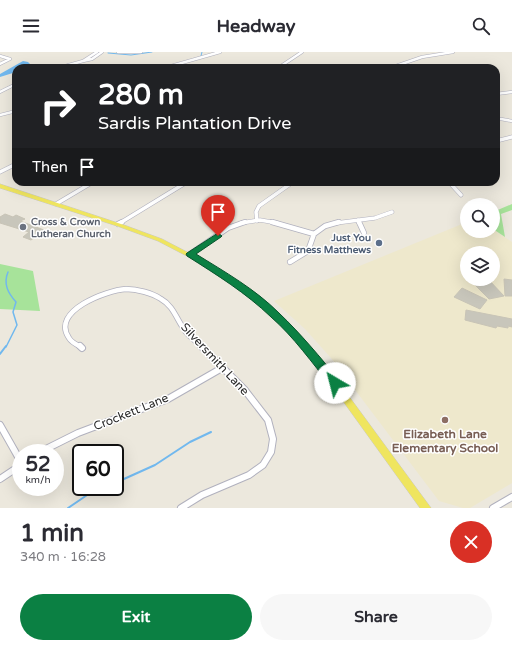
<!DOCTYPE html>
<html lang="en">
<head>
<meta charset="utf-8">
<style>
	:root { --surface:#fff; --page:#f7f7f7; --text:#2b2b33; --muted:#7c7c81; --accent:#0b8043 }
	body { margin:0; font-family:"Varela Round",sans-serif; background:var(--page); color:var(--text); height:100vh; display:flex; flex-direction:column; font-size:15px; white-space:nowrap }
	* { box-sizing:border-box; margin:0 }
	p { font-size:13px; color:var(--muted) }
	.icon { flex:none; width:22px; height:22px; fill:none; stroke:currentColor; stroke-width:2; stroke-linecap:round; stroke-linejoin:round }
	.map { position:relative; height:456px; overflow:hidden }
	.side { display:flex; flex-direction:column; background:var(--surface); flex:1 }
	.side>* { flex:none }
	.guide { position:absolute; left:12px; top:12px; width:488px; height:122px; border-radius:12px; box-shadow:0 4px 16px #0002; background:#202124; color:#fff; overflow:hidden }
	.controls { position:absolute; left:460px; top:146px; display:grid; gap:8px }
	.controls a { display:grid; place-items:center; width:40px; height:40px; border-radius:50%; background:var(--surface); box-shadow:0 4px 16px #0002; font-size:20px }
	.speed { position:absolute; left:12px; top:392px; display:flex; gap:8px; font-size:20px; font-weight:700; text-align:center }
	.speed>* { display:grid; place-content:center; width:52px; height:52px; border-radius:50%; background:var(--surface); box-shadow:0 4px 16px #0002; line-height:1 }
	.speed small { font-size:10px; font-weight:400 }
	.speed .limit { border:2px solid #111; border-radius:6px; background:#fff; color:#111 }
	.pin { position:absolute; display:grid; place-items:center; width:34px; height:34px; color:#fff; margin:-41px -17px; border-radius:50% 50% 50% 0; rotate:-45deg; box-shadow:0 0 4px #0007 }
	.pin .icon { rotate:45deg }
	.me { position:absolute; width:44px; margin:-22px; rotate:323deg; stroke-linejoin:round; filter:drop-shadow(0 0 3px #0008) }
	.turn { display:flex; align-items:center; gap:14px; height:84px; padding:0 20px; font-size:18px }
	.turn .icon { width:52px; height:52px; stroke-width:2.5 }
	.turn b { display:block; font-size:28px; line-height:34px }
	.then { display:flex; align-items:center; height:38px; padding:0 20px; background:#0003; gap:8px; font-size:15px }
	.round { display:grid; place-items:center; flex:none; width:42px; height:42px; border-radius:21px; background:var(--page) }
	.summary { display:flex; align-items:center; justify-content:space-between; height:68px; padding:0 20px }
	h1 { font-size:24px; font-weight:800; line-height:30px }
	.primary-button { display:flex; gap:8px; margin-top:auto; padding:8px 20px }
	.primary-button a { flex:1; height:46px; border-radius:24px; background:var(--accent); color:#fff; font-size:16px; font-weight:800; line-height:46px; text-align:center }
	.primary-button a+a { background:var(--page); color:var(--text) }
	header { display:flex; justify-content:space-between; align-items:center; height:52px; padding:0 20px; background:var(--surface); font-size:18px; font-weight:800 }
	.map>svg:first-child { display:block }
</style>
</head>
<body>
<header><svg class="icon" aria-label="menu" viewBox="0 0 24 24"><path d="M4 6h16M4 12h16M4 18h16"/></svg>Headway<svg class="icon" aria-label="search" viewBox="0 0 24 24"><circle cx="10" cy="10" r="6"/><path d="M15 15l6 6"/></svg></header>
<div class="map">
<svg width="512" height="456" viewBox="0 0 512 456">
	<rect width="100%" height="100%" fill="#ece8dd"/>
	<path fill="#eee8cc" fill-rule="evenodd" d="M 467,170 L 467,179 L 493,179 L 493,177 L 512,190 L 512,431 L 470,456 L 463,456 L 439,449 L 331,306 L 305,277 L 274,249 ZM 467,201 L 493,201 L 493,227 L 467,227 Z"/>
	<path fill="#a7e39a" d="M 512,152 L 512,158 L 501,162 L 505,185 L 493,177 L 493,160 Z
		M 0,212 L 33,219 L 40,259 L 0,257 Z"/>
	<path fill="#71b8ee" d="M 23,9 L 28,10 L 32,14 L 28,16 L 16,16 L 16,20 L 0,25 L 0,22 Z"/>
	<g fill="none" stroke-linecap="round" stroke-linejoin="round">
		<path stroke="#71b8ee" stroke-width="1" d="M 108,1 L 131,3 L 152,0
			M 201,4 L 202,0"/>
		<path stroke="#71b8ee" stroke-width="1.5" d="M 6,295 L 17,273 L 13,260 L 16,250 C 8,241 3,232 8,220"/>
		<path stroke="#71b8ee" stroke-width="2" d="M 0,302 L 6,294
			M 115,431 L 155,413 L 190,390 L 211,380
			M 68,456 L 93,439 L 103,435"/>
	</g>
	<path fill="#c8c6bb" stroke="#c8c4b6" d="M 5,162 L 13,165 L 16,163 L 25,167 L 20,169 L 44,178 L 31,188 L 23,185 L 29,180 L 0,171 L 0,165 Z
		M 488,227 L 504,244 L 489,247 L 473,231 Z
		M 504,227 L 512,228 L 512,244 L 505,244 Z
		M 462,236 L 487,248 L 480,257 L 454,245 Z
		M 466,258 L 512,267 L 512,275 L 508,274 L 508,276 L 497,274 L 496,276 L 465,268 Z"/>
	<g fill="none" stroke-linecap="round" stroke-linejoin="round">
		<defs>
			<path id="minor-far3" d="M 97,0 L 83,9 L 92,7 L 102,0
				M 118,0 L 141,0
				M 0,4 L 10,7 L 0,12
				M 58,16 L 83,9
				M 164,16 L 220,0
				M 278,16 L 302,0
				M 390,16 L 422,5 L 453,0
				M 0,40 L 16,32
				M 496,42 L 512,40
				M 0,63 L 16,59
				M 501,67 L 512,69"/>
			<path id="minor-far2" d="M 496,89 L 512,85
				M 0,120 L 16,112
				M 449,130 L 461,143
				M 56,152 L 93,130
				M 358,168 L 359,171
				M 257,169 L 256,160 L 259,154 L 293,130
				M 120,171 L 187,130
				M 241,171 L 260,168 L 277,171
				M 336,171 L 375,166 L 392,160"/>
			<path id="minor-far1" d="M 272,170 L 314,182
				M 359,170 L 364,181
				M 118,172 L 122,170
				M 190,202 L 228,176 L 245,170
				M 290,210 L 308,199 L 314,182 L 325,174 L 339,170
				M 81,295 C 77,293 71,290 69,286 C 50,259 107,238 126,237 C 137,237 152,241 161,247 C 174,254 177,269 186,280 C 191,286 197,290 202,295"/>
			<path id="minor" d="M 80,294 L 82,296
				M 0,373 L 21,410
				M 38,401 L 78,381 L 168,347 L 222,316
				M 0,427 L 21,413
				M 181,456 L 202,443 L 249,423 L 263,413 L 271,400 L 273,387 L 268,368 L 244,337 L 201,294
				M 493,456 L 512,445"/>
			<path id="primary" d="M 0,132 L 124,173 L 162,187 L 210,212 L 253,239 L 293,275 L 323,309 L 431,456 L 420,456 L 317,313 L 287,279 L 247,243 L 206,214 L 158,189 L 120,175 L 0,136 Z"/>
		</defs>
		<use href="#minor-far3" stroke="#b1b1be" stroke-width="3.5"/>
		<use href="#minor-far2" stroke="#b1b1be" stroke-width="4.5"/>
		<use href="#minor-far1" stroke="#b1b1be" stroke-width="6"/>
		<use href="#minor" stroke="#b1b1be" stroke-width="8"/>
		<use href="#primary" stroke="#c8c8c8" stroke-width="1"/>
		<use href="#minor-far3" stroke="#fff" stroke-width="2.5"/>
		<use href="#minor-far2" stroke="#fff" stroke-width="3.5"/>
		<use href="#minor-far1" stroke="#fff" stroke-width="4.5"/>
		<use href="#minor" stroke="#fff" stroke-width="6"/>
		<use href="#primary" fill="#efe55f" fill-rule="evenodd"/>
	</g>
	<path fill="#0b8043" stroke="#07532c" d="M 218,181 L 222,184 L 221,185 L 196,202 C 225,220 255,237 279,261 C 301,282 320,305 339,328 L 340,331 L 339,334 L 335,336 L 331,334 C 312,311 294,285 271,265 C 246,241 217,223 187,204 L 186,202 L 187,201 Z"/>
	<circle fill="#6b7280" stroke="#fff" stroke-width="1.5" cx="23" cy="175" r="4"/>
	<circle fill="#5c6f8a" stroke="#fff" stroke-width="1.5" cx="379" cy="191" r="4"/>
	<circle fill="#8d6e63" stroke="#fff" stroke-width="1.5" cx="445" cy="368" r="4"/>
	<g text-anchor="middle" stroke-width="3" stroke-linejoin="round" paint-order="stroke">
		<g font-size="10" font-weight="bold" fill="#5b616d" stroke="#fff" text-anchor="start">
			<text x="31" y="173">Cross &amp; Crown<tspan x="31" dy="12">Lutheran Church</tspan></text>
		</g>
		<g font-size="10" font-weight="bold" fill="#4e5e75" stroke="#fff" text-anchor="end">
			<text x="371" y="189">Just You<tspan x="371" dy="12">Fitness Matthews</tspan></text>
		</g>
		<g font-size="12" fill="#2b2b2b" stroke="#fff">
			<text transform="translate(215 307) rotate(47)" y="4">Silversmith Lane</text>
			<text transform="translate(131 360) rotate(-22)" y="4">Crockett Lane</text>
		</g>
		<g font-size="12" font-weight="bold" fill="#785e54" stroke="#fff">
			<text x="445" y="386">Elizabeth Lane<tspan x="445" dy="14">Elementary School</tspan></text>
		</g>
	</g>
</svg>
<div class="controls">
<a><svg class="icon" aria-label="search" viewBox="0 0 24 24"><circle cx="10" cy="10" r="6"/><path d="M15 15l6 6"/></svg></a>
<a><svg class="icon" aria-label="layers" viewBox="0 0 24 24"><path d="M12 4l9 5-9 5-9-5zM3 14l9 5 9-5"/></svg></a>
</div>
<div class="speed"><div>52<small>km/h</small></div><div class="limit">60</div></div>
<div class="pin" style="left:218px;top:184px;background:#d93025"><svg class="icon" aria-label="arrive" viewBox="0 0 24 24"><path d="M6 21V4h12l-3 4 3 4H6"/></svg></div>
<svg class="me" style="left:335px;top:331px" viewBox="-20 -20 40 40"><circle r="19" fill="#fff"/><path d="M0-13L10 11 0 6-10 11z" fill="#0b8043"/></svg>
<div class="guide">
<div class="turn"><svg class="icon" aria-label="right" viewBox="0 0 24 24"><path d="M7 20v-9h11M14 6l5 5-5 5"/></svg><div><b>280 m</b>Sardis Plantation Drive</div></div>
<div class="then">Then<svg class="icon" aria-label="arrive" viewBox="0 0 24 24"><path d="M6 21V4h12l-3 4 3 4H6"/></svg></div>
</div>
</div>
<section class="side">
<div class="summary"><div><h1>1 min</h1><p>340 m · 16:28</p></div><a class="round" style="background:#d93025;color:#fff"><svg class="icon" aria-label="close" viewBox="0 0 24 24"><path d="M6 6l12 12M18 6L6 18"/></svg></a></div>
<div class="primary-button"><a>Exit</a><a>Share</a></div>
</section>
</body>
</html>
